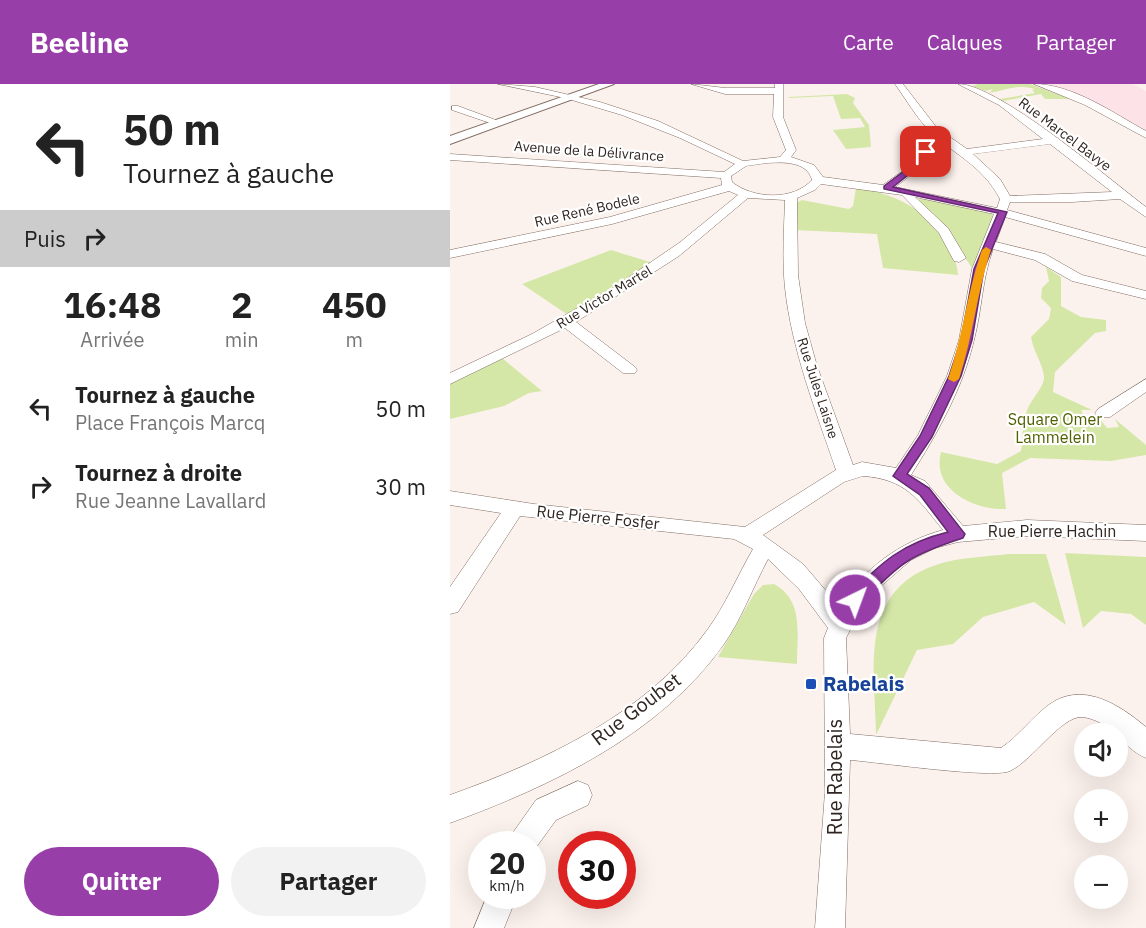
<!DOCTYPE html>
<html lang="fr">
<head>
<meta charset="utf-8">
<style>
	:root { --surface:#fff; --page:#f2f2f2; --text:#222; --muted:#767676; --accent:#983ea9 }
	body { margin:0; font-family:"IBM Plex Sans",sans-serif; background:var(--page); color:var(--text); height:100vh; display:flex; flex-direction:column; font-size:22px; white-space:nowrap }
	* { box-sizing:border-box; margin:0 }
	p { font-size:20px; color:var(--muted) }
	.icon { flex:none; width:33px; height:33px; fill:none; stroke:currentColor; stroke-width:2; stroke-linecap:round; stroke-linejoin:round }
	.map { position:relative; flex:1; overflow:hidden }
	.side { display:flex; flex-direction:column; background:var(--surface); width:450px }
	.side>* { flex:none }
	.top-card { background:#fff; color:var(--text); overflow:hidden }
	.tools { position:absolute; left:624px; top:639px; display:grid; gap:12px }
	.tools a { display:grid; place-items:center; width:54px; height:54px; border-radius:50%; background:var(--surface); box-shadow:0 6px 24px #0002; font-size:30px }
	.speed { position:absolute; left:18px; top:747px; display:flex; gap:12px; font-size:30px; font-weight:700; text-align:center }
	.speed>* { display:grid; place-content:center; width:78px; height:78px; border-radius:50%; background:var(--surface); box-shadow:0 6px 24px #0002; line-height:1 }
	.speed small { font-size:15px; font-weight:400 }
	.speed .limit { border:9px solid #d22; background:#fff; color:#111 }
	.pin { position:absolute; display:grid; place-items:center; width:51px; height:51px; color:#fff; margin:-26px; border-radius:12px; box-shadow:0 3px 9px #0006 }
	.me { position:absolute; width:66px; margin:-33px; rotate:42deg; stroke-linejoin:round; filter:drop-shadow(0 0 4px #0008) }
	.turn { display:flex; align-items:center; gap:21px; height:126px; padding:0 24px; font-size:27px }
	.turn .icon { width:78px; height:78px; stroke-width:2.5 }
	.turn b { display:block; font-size:42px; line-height:51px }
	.then { display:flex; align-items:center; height:57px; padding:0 24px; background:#0003; gap:12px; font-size:22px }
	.eta { display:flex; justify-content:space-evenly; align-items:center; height:102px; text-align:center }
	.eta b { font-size:36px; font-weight:700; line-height:42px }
	.cta { display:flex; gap:12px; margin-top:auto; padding:12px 24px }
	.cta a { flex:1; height:69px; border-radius:36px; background:var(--accent); color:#fff; font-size:24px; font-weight:700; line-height:69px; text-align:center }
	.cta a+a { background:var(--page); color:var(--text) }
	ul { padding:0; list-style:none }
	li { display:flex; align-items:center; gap:18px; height:78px; padding:0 24px }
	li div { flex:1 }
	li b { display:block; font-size:22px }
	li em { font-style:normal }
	header { display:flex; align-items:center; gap:36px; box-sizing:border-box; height:84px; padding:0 30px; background:var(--accent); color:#fff }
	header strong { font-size:28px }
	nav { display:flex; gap:33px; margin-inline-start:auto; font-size:21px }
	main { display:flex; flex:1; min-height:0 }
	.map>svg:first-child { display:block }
</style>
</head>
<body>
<header>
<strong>Beeline</strong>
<nav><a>Carte</a><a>Calques</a><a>Partager</a></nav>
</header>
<main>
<section class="side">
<div class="top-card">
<div class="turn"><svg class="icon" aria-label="left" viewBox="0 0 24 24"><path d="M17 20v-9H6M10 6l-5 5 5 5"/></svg><div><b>50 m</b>Tournez à gauche</div></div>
<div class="then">Puis<svg class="icon" aria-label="right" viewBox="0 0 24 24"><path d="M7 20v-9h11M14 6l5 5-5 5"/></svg></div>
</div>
<div class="eta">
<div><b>16:48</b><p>Arrivée</p></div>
<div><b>2</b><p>min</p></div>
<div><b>450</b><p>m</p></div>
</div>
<ul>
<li><svg class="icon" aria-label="left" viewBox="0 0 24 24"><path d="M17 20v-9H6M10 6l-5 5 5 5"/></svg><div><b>Tournez à gauche</b><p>Place François Marcq</p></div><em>50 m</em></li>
<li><svg class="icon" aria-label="right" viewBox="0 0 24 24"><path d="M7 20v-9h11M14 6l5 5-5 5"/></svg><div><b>Tournez à droite</b><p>Rue Jeanne Lavallard</p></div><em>30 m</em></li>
</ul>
<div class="cta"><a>Quitter</a><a>Partager</a></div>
</section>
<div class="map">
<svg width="696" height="844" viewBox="0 0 696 844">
	<rect width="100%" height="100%" fill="#fcf2ed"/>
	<path fill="#fde2e8" d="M 597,0 L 683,0 L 696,7 L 696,46 L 641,16 Z"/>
	<path fill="#d5e7a7" d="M 528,0 L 580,0 L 620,15 L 595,15 L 591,10 L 553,17 L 550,15 L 585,9 L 582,6 L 585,5 C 566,0 556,6 539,9 L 543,5 L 536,7 L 522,2 Z
		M 397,10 L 405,14 L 403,19 L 419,41 L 421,63 L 396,65 L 383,46 L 415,43 L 410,34 L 391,35 L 383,12 L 339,14 L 338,13 Z
		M 406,104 C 453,109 503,140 508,191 L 433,184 L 427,150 L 344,146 L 346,119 L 352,116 L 399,125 L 403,122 Z
		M 476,114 L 542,130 L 544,134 L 522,184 L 490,137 L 467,116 Z
		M 161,166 L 203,179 L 118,231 L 72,200 Z
		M 596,183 L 611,193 L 611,222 L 631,233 L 656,236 L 656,247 L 645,249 L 605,288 L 603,308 L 642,326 L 631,326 L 635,334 L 650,335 L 657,344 L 669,343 L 665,335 L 696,361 L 696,371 L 661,377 L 580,374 L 552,389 L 556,425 C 524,426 481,406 491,368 L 547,380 L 571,367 C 573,355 572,341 576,330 C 579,316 594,305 594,293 C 593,280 583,267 581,253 L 599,235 L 601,224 L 591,214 L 592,204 L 599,197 Z
		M 52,274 L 92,307 L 79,309 L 54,322 L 0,335 L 0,298 Z
		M 615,469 L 696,473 L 696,541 L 681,530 L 651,527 L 633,544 Z
		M 559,470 L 596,470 L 616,541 L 584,518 L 533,533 L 503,560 L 467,566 L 426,651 C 425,586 408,507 486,481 C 509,473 535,473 559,470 Z
		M 324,500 C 354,516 347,550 347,580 L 268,573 L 304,510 L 313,501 Z"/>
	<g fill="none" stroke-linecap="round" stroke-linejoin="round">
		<defs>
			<path id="minor" d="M 48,0 L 85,3 L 150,18 L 208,37 L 293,77 L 330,73 L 336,66 L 323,33 L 324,10 L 275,10 L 241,0 L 275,4 L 325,4 L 325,0 L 333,0 L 333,33 L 346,66 L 341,73 L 364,81 L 373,93 L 433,101 L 461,81 L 477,57 L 481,56 L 486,59 L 469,85 L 445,103 L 547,124 L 550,115 C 532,81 507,73 481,48 C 467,35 456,15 445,0 L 453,0 L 487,44 L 517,65 L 593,55 L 549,21 L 508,0 C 548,0 659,95 696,123 L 696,133 L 670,115 L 622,118 L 560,118 L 557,126 L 696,164 L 696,172 L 555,133 L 546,158 L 595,170 L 632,191 L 696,207 L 696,215 L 622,197 L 585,176 L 543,165 C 532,195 532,226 524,256 C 513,304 487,350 461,391 L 475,397 L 513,442 L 577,436 L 696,441 L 696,457 L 577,452 L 508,458 L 485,464 L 461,476 L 423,509 L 406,534 L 396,554 L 400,650 L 551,664 C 569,652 582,633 600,620 C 633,597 670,621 696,643 L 696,674 C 672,664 661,636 632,633 C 611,632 583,676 560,687 C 543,695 427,678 400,676 L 395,844 L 365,844 L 375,708 L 374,554 L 378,544 L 349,505 L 318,475 C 303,503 292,534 274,560 C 210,651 101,702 0,739 L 0,711 C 95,677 198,629 258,545 C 276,520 288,491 303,465 L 284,455 L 70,432 L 8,528 L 0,530 L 0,503 L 51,429 L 0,421 L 0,407 L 84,420 L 295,443 L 386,386 C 366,327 342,267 335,204 C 332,175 334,146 335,116 L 298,114 L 229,172 L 126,238 L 185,283 L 187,286 L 185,289 L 173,289 L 115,244 L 0,300 L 0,289 L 82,250 L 166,202 L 229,159 L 288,111 L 279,107 L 162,140 L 0,174 L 0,166 L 160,133 L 272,101 L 271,94 L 0,76 L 0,70 L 274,88 L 285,80 L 230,54 L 172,31 L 115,14 ZM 600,60 L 662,108 L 560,112 L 550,95 L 523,70 ZM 317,79 C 333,78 357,77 362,96 C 343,117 303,115 282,98 L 281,92 L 296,82 ZM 371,100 L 452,111 L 489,149 L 504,177 L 509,178 L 516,174 L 498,144 L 465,113 L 544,130 L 522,185 L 509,256 L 497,292 L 468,351 L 446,384 L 412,378 L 403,381 L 367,282 L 355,239 L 348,191 L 347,114 L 365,106 ZM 413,392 C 456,395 468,415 493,446 C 449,458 414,485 389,522 L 353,480 L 313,451 L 394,398 Z
				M 584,0 C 623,0 663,29 696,47 L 696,54 L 635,21 Z
				M 2,22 L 8,22 L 54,39 L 46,41 L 2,26 Z
				M 696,295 L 696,308 L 660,333 L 648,333 L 645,329 L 648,325 Z
				M 128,697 L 138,701 L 142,711 L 138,721 L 106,736 L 82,769 L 82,760 L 58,760 L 62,750 L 86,716 Z
				M 37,812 L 67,812 L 54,844 L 24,844 Z"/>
			<path id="tertiary" d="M 149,0 L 164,0 L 0,60 L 0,52 Z"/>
		</defs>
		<use href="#minor" stroke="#826c62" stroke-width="1"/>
		<use href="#tertiary" stroke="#826c62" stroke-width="2"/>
		<use href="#minor" fill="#fff" fill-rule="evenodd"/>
		<use href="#tertiary" fill="#fff" fill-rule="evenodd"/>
	</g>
	<path fill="#983ea9" stroke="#63286e" stroke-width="1.5" d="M 474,66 L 480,68 L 467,84 L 443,103 L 557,128 L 534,185 L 522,256 L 511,292 L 482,353 L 457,390 L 479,404 L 515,450 L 513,454 C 460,471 449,479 411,520 L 400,520 L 398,516 L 400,511 C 431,478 453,459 498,448 L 470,411 L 443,392 L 470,352 L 499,292 L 511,256 L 524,185 L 548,129 L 434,105 L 434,102 L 462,81 Z"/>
	<path fill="#f59e0b" d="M 536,163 L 541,166 C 527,208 523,252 509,295 L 504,298 L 498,295 C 513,252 517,208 532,166 Z"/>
	<rect fill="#1a4fb4" stroke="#fff" stroke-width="2" x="355" y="594" width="12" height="12" rx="3"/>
	<g text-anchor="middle" stroke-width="4.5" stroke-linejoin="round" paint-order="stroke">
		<g font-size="14" fill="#2f2521" stroke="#fff">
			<text transform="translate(615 50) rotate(37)" y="5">Rue Marcel Bavye</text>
			<text transform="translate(139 67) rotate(4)" y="5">Avenue de la Délivrance</text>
			<text transform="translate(137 126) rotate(-13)" y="5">Rue René Bodele</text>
			<text transform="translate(154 213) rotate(-31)" y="5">Rue Victor Martel</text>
			<text transform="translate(368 304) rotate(72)" y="5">Rue Jules Laisne</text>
		</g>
		<g font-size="16" fill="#506000" stroke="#fff">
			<text x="605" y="341">Square Omer<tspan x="605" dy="18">Lammelein</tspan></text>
		</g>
		<g font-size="16" fill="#2f2521" stroke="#fff">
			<text transform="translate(148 433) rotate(6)" y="6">Rue Pierre Fosfer</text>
			<text x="602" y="453">Rue Pierre Hachin</text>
		</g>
		<g font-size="20" font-weight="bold" fill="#164399" stroke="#fff" text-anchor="start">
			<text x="373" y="607">Rabelais</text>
		</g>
		<g font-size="20" fill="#2f2521" stroke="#fff">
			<text transform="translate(186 625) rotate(-37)" y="7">Rue Goubet</text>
			<text transform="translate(385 693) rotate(-90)" y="7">Rue Rabelais</text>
		</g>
	</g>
</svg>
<div class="tools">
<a><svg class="icon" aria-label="sound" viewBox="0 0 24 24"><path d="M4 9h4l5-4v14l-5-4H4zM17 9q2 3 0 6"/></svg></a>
<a>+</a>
<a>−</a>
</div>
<div class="speed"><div>20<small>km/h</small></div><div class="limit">30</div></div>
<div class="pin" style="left:476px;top:68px;background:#d93025"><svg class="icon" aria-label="arrive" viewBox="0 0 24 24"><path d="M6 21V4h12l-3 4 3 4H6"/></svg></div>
<svg class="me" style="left:405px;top:516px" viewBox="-20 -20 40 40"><circle r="17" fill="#983ea9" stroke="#fff" stroke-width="3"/><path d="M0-11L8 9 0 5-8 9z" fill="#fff"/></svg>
</div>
</main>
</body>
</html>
